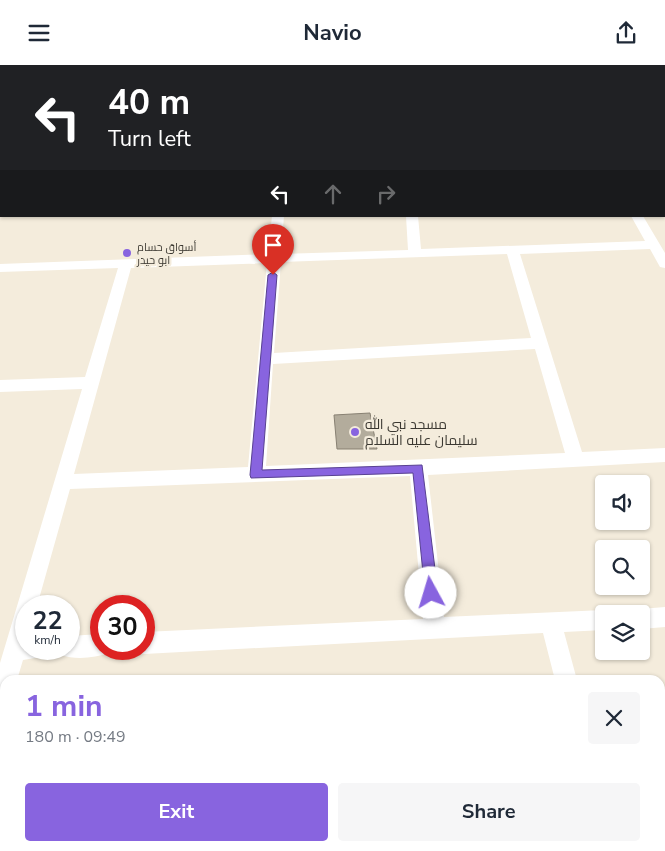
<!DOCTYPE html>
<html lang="en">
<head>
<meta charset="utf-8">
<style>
	:root { --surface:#fff; --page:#f6f6f7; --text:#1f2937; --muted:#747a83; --accent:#8864df }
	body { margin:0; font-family:"Nunito Sans",Cairo,sans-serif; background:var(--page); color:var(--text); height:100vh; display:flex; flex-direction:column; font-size:19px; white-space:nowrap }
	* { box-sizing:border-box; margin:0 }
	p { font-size:16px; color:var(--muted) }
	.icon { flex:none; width:28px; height:28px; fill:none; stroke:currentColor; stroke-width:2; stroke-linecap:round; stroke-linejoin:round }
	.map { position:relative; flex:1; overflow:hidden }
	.side { position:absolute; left:0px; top:610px; width:665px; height:176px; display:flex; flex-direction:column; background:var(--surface); border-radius:15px 15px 0 0; box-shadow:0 1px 4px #0004 }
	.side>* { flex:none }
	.guide { position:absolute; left:0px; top:0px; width:665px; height:152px; box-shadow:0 1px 4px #0004; background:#202124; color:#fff; overflow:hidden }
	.buttons { position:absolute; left:595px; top:410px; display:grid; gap:10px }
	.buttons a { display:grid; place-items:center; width:55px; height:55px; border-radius:5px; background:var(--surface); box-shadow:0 1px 4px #0004; font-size:25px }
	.speed { position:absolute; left:15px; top:530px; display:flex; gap:10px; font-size:25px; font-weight:700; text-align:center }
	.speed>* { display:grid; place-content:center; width:65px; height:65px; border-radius:50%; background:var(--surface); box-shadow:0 1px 4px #0004; line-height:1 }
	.speed small { font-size:12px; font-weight:400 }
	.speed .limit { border:8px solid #d22; background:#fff; color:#111 }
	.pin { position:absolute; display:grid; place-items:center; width:42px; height:42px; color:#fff; margin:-51px -21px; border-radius:50% 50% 50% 0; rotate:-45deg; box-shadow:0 0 5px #0007 }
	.pin .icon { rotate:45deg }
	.me { position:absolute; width:55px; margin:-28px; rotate:354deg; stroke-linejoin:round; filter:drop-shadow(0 0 4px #0008) }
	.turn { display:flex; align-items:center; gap:18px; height:105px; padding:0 25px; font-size:22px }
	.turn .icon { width:65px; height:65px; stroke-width:2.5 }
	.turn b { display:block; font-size:35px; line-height:42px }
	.lanes { display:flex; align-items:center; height:48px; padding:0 25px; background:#0003; justify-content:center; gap:25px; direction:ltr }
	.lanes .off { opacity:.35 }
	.round { display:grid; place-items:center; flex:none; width:52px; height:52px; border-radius:5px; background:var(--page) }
	.headline { display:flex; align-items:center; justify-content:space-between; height:85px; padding:0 25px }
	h1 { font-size:30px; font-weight:700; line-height:38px; color:var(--accent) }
	.primary-button { display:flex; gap:10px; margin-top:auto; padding:10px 25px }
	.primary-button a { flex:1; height:58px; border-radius:5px; background:var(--accent); color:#fff; font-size:20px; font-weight:700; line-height:58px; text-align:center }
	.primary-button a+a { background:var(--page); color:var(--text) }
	header { display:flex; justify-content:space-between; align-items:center; height:65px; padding:0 25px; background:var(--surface); font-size:22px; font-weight:700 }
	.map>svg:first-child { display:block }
</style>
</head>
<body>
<header><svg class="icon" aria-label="menu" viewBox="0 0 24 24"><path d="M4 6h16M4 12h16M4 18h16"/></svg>Navio<svg class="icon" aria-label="share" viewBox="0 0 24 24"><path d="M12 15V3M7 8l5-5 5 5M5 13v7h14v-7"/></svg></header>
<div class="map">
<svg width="665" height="786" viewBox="0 0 665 786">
	<rect width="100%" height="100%" fill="#f4ecdc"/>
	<path fill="#b3ac9c" stroke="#888173" d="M 370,348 L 377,384 L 337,384 L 334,350 Z"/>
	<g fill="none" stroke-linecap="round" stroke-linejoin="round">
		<path fill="#fff" fill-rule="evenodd" d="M 57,0 L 67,0 L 67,1 L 58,1 Z
			M 0,3 L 1,3 L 1,9 L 0,9 Z
			M 0,84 L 1,84 L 1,90 L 0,90 Z
			M 1,122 L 1,131 L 0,132 L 0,123 Z
			M 272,151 L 284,151 L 281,189 L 408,185 L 406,151 L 418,151 L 421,184 L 645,176 L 631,151 L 643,151 L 665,188 L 665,203 L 660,202 L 650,184 L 520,189 L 582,387 L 665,383 L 665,397 L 428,410 L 444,552 L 604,545 L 611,548 L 604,549 L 604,565 L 564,567 L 577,615 L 555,615 L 543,568 L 144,589 L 136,586 L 136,584 L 144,584 L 144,567 L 423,554 L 410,411 L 70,424 L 37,541 L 26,541 L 26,584 L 44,584 L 41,592 L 23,595 L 17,615 L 5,615 L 5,647 L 0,649 L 0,598 L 82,324 L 0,327 L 0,315 L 85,312 L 118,203 L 0,207 L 0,199 L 268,189 ZM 507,189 L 531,273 L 274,288 L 281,197 ZM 267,198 L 248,402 L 74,409 L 131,203 ZM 535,284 L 565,388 L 266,401 L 273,299 Z
			M 665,542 L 665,562 L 641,564 L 641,549 L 633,549 L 641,544 Z
			M 101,569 L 101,584 L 110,584 L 109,588 C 95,593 75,595 61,590 L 59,584 L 69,584 L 69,571 Z
			M 595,781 L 621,781 L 622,786 L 596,786 Z"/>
		<path fill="#fff" fill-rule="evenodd" d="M 626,0 L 638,0 L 639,1 L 627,1 Z
			M 0,21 L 1,22 L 1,29 L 0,29 Z
			M 664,35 L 665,36 L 665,44 L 664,43 Z"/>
	</g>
	<path fill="#8864df" stroke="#584191" d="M 273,207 L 277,210 L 262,405 L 422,400 L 438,528 L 436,533 L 431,534 L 427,533 L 425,528 L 413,408 L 251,413 L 250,410 L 268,210 Z"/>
	<g fill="#8864df" stroke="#f4ecdc" stroke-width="2">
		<circle cx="127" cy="188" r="5"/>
		<circle cx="355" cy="367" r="5"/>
	</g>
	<g text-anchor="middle" stroke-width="4.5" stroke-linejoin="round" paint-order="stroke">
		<g font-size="11" fill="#3c3932" stroke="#f4ecdc" text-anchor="start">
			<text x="137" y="186">أسواق حسام<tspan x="137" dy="13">ابو حيدر</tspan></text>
		</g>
		<g font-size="14" fill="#3c3932" stroke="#f4ecdc" text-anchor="start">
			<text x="365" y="364">مسجد نبي الله<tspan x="365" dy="16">سليمان عليه السلام</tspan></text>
		</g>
	</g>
</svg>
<div class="buttons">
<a><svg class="icon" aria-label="sound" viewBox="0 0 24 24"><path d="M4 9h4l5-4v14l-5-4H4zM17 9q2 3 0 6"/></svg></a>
<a><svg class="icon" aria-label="search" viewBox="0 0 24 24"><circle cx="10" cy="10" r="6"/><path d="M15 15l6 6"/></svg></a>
<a><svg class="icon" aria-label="layers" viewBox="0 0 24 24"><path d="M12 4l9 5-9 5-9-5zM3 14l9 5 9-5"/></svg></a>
</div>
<div class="speed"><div>22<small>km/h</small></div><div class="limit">30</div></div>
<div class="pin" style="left:273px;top:210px;background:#d93025"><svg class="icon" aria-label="arrive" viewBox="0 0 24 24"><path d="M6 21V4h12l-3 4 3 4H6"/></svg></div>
<svg class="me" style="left:431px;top:528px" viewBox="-20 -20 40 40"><circle r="19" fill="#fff"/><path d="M0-13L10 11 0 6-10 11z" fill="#8864df"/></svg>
<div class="guide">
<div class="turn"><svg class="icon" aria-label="left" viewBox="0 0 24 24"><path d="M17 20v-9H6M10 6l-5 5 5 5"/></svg><div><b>40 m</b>Turn left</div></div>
<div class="lanes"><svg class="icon" aria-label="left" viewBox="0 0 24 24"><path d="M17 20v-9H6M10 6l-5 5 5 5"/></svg><svg class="icon off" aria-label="ahead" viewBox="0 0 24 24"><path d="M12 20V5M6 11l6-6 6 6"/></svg><svg class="icon off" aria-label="right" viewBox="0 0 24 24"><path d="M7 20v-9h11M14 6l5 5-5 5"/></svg></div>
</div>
<section class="side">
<div class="headline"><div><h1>1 min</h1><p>180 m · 09:49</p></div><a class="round"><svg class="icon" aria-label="close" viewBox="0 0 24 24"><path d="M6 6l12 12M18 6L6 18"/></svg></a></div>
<div class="primary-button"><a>Exit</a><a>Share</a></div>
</section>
</div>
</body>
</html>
